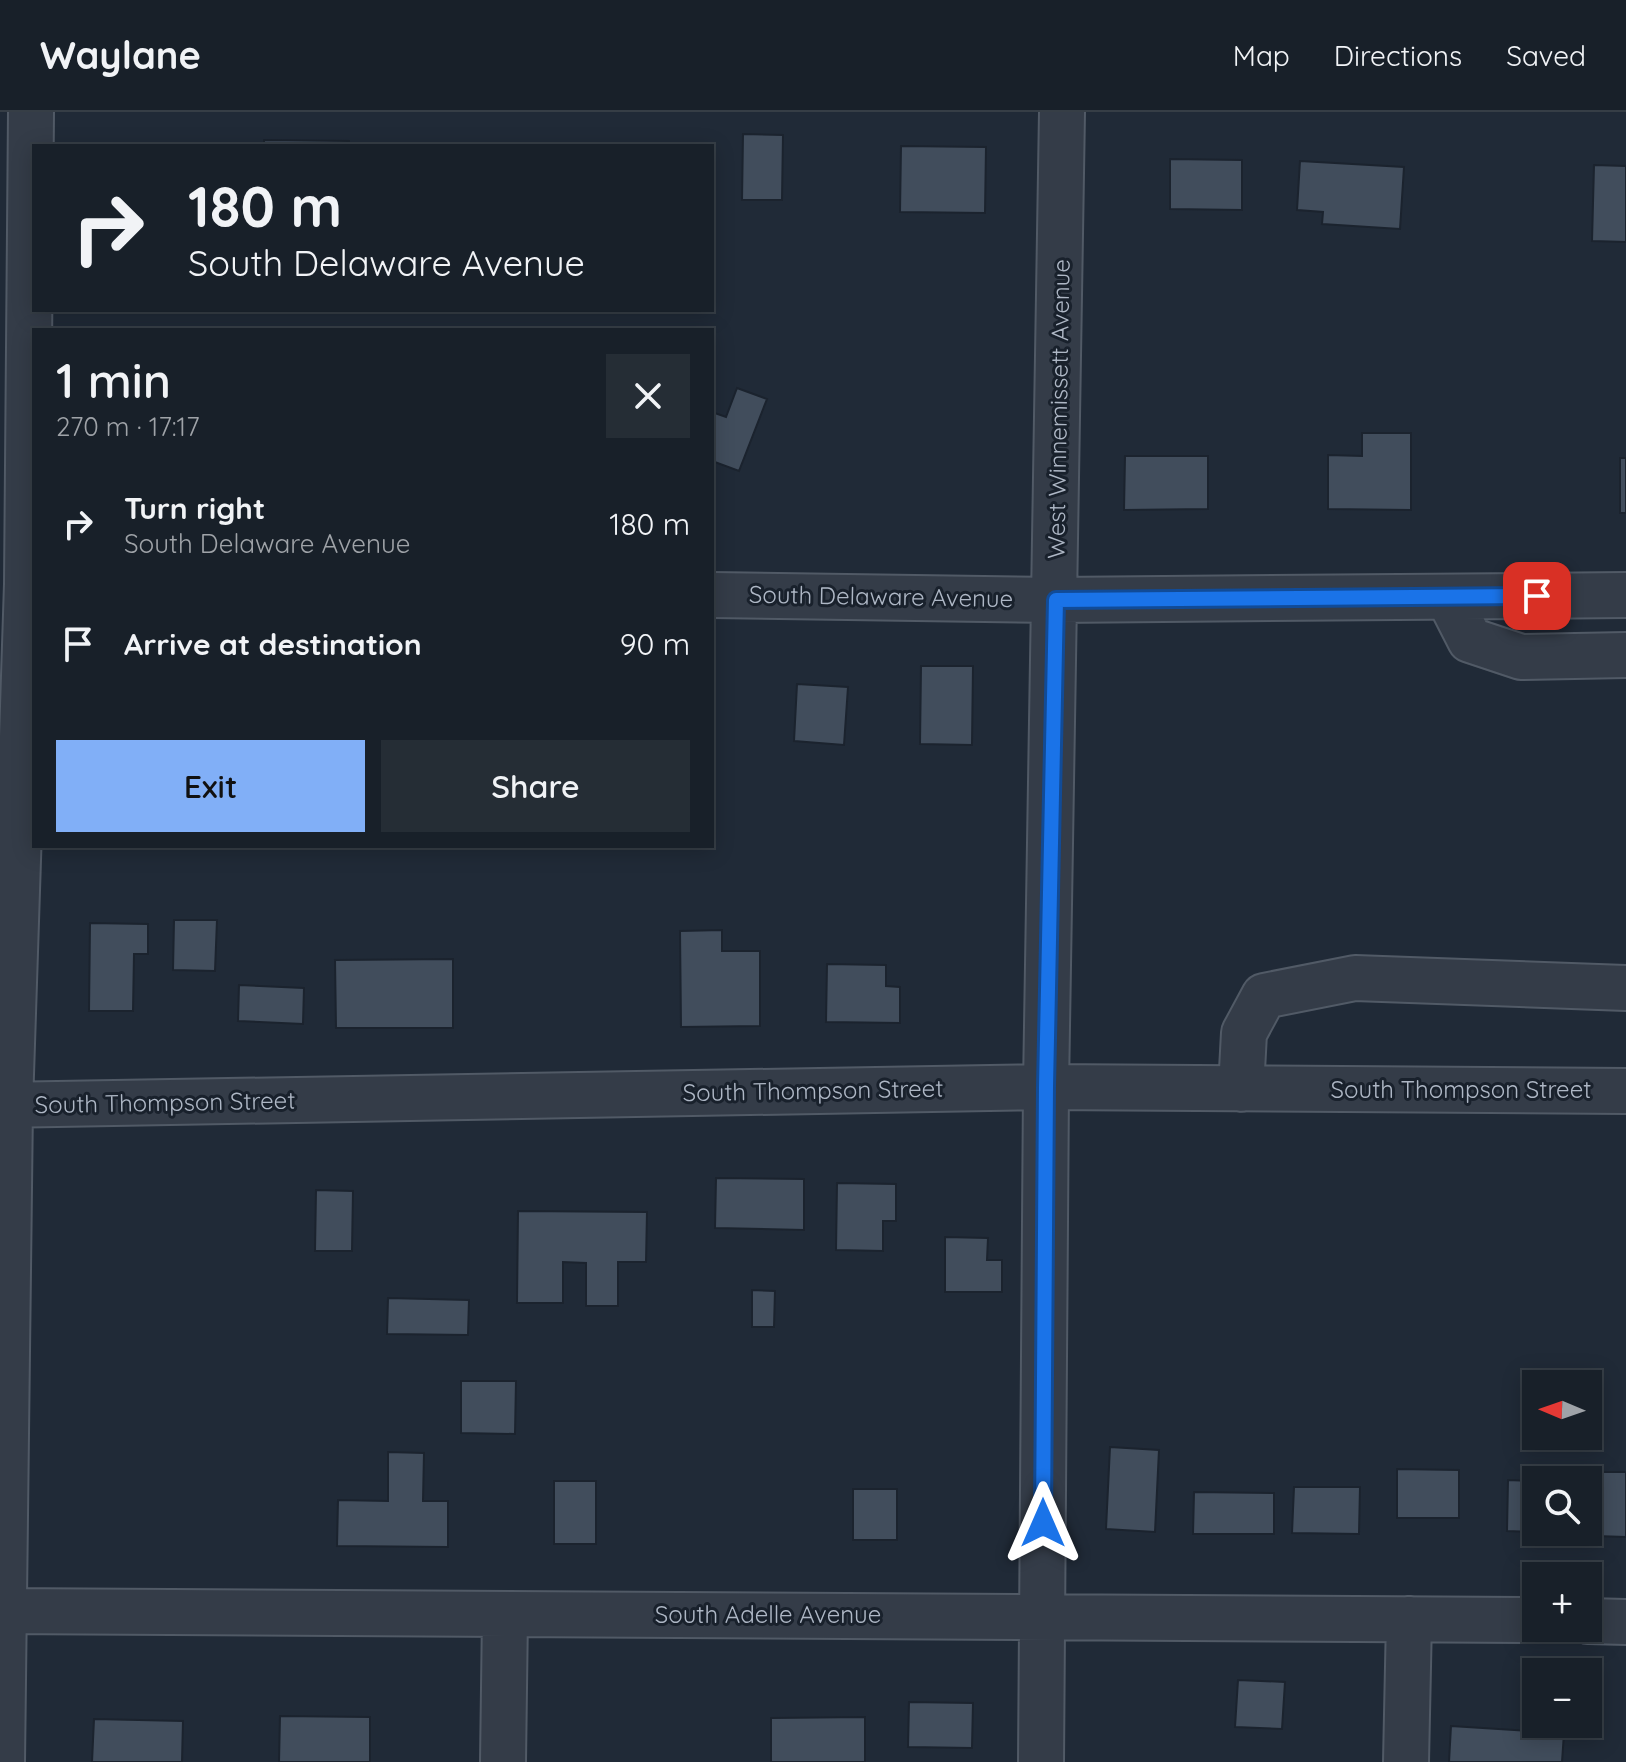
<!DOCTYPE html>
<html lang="en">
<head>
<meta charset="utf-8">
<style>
	:root { --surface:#182029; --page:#252d35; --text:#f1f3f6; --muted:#9fa3a8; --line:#363e46; --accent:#81aff7 }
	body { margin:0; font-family:Quicksand,sans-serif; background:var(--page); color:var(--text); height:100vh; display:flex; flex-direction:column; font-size:30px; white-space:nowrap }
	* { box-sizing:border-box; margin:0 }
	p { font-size:26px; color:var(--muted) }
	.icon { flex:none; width:44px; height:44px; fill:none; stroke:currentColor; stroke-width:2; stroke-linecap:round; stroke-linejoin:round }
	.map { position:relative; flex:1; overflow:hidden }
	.details { position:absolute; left:32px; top:216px; width:682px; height:520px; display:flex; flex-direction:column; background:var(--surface); border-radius:0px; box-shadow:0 4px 20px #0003,0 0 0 2px var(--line) }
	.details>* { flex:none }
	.banner { position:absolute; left:32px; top:32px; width:682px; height:168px; border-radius:0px; box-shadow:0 4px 20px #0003,0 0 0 2px var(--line); background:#182029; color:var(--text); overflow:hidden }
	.needle { width:52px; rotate:272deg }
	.controls { position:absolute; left:1522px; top:1258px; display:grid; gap:16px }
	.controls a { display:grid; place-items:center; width:80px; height:80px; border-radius:0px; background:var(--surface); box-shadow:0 4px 20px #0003,0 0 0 2px var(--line); font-size:40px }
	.pin { position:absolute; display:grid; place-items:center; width:68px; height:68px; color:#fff; margin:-34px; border-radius:16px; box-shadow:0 4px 12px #0006 }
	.me { position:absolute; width:88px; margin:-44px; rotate:0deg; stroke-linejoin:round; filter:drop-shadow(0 0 6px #0008) }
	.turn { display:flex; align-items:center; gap:28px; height:168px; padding:0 24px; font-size:36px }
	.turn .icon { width:104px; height:104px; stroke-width:2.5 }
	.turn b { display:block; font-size:56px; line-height:68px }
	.round { display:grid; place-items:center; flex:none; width:84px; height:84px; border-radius:0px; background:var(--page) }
	.headline { display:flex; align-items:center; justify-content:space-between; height:136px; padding:0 24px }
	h1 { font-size:48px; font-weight:600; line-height:60px }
	.cta { display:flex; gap:16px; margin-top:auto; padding:16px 24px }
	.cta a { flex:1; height:92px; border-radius:0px; background:var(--accent); color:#111; font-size:32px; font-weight:600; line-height:92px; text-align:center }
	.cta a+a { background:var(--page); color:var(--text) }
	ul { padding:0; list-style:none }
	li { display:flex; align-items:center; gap:24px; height:120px; padding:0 24px }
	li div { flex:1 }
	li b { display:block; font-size:30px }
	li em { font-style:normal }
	header { display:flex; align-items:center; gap:48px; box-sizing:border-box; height:112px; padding:0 40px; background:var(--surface); border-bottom:2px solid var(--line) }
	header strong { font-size:38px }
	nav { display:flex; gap:44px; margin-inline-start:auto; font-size:28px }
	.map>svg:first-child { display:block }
</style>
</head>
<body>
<header>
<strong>Waylane</strong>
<nav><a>Map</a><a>Directions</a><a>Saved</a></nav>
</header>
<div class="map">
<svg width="1626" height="1650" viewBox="0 0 1626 1650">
	<rect width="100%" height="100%" fill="#202a37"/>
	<path fill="#414d5c" stroke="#1b232e" stroke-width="2" d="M 743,22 L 783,23 L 782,88 L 742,88 Z
		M 264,28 L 349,29 L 349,34 L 264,34 Z
		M 901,34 L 986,35 L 985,101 L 900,100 Z
		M 1170,47 L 1242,48 L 1242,98 L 1170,97 Z
		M 1300,49 L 1404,55 L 1400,117 L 1322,112 L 1323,100 L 1297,98 Z
		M 1594,53 L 1626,54 L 1626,130 L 1592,129 Z
		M 737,276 L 767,287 L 739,359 L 712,349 L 712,300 L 726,305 Z
		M 1362,321 L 1411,321 L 1411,398 L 1328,397 L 1328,343 L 1362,344 Z
		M 1125,344 L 1208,344 L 1208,397 L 1124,398 Z
		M 1620,346 L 1626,346 L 1626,401 L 1620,401 Z
		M 921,554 L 973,554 L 972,633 L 920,632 Z
		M 797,572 L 848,575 L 844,633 L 794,629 Z
		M 174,808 L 217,808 L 215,859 L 173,858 Z
		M 90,811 L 148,812 L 148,842 L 134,842 L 133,899 L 89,899 Z
		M 722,818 L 722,839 L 760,839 L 760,914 L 681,915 L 680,819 Z
		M 453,847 L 453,916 L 336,916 L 335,848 Z
		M 827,852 L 886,853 L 886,874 L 900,875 L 900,911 L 826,910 Z
		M 239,873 L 304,876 L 303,912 L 238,909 Z
		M 716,1066 L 804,1067 L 804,1118 L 715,1116 Z
		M 837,1071 L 896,1072 L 896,1109 L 883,1109 L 883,1139 L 836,1138 Z
		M 316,1078 L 353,1079 L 352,1139 L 315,1139 Z
		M 518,1099 L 647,1100 L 646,1150 L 618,1150 L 618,1194 L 586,1194 L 586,1151 L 563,1150 L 563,1191 L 517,1191 Z
		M 945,1125 L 988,1126 L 987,1148 L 1002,1148 L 1002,1180 L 945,1180 Z
		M 752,1178 L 775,1179 L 774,1215 L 752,1215 Z
		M 388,1186 L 469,1188 L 468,1223 L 387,1222 Z
		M 461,1269 L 516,1269 L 515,1322 L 461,1321 Z
		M 1110,1335 L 1159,1338 L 1155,1420 L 1106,1417 Z
		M 388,1340 L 424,1341 L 423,1389 L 448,1389 L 448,1435 L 337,1434 L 338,1388 L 388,1389 Z
		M 1397,1357 L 1459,1358 L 1459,1406 L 1397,1406 Z
		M 1595,1360 L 1626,1360 L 1626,1425 L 1595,1424 Z
		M 1508,1368 L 1536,1369 L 1536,1420 L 1507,1419 Z
		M 554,1369 L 596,1369 L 596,1432 L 554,1432 Z
		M 1294,1375 L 1360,1375 L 1359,1422 L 1292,1421 Z
		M 853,1377 L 897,1377 L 897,1428 L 853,1428 Z
		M 1194,1380 L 1274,1381 L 1274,1422 L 1193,1422 Z
		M 1238,1568 L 1285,1570 L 1282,1617 L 1235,1615 Z
		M 909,1590 L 973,1591 L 972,1636 L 908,1635 Z
		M 280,1604 L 370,1605 L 370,1650 L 279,1650 Z
		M 865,1605 L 865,1650 L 771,1650 L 771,1606 Z
		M 94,1607 L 183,1609 L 182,1650 L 92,1650 Z
		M 1451,1614 L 1564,1621 L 1562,1650 L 1449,1650 Z"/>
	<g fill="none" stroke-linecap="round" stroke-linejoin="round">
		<defs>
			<path id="minor" d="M 712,483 L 1056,488 L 1626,483
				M 1448,485 L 1470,528 L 1521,545 L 1626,543
				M 1241,977 L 1244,921 L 1264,884 L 1355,866 L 1626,876
				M 0,993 L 1046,975 L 1626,979
				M 0,1499 L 1536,1508
				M 1588,1509 L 1626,1510
				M 2,1650 L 10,993 L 27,472 L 31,0
				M 503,1650 L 505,1502
				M 1041,1650 L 1046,975 L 1062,0
				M 1406,1650 L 1409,1507"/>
		</defs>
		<use href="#minor" stroke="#515a66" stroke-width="48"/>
		<use href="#minor" stroke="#343c48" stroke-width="44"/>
	</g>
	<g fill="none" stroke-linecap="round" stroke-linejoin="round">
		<defs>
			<path id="route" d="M 1043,1411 L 1046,975 L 1056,488 L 1537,484"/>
		</defs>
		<use href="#route" stroke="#114b97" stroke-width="20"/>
		<use href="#route" stroke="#1a73e8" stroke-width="14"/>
	</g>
	<g text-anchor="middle" stroke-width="6" stroke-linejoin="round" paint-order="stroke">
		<g font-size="24" fill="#aeb7c5" stroke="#19212c">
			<text transform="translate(1059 297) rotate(-89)" y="8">West Winnemissett Avenue</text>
			<text transform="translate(881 485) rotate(1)" y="8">South Delaware Avenue</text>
			<text x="1461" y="986">South Thompson Street</text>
			<text transform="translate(813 979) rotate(-1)" y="8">South Thompson Street</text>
			<text transform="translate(165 991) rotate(-1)" y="8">South Thompson Street</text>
			<text x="768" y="1511">South Adelle Avenue</text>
		</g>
	</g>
</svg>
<div class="controls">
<a><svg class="needle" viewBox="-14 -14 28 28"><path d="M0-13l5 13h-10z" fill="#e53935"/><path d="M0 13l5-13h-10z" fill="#9fa3a8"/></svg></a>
<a><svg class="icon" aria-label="search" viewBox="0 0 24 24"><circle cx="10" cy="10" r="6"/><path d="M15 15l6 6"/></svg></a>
<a>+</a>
<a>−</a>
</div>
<div class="pin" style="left:1537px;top:484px;background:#d93025"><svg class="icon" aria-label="arrive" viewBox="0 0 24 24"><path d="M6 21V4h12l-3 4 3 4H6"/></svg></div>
<svg class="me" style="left:1043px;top:1411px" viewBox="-20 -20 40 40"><path d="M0-17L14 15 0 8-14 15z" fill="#1a73e8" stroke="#fff" stroke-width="4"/></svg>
<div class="banner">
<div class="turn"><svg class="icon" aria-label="right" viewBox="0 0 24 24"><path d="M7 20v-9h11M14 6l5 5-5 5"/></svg><div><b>180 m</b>South Delaware Avenue</div></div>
</div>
<section class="details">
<div class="headline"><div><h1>1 min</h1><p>270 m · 17:17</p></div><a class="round"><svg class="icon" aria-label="close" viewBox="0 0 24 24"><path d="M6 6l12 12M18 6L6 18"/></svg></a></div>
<ul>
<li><svg class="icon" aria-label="right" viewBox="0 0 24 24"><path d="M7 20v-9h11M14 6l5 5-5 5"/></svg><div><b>Turn right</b><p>South Delaware Avenue</p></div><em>180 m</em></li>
<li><svg class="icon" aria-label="arrive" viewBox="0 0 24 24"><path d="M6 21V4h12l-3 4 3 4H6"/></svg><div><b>Arrive at destination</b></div><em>90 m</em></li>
</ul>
<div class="cta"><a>Exit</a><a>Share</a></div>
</section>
</div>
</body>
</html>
